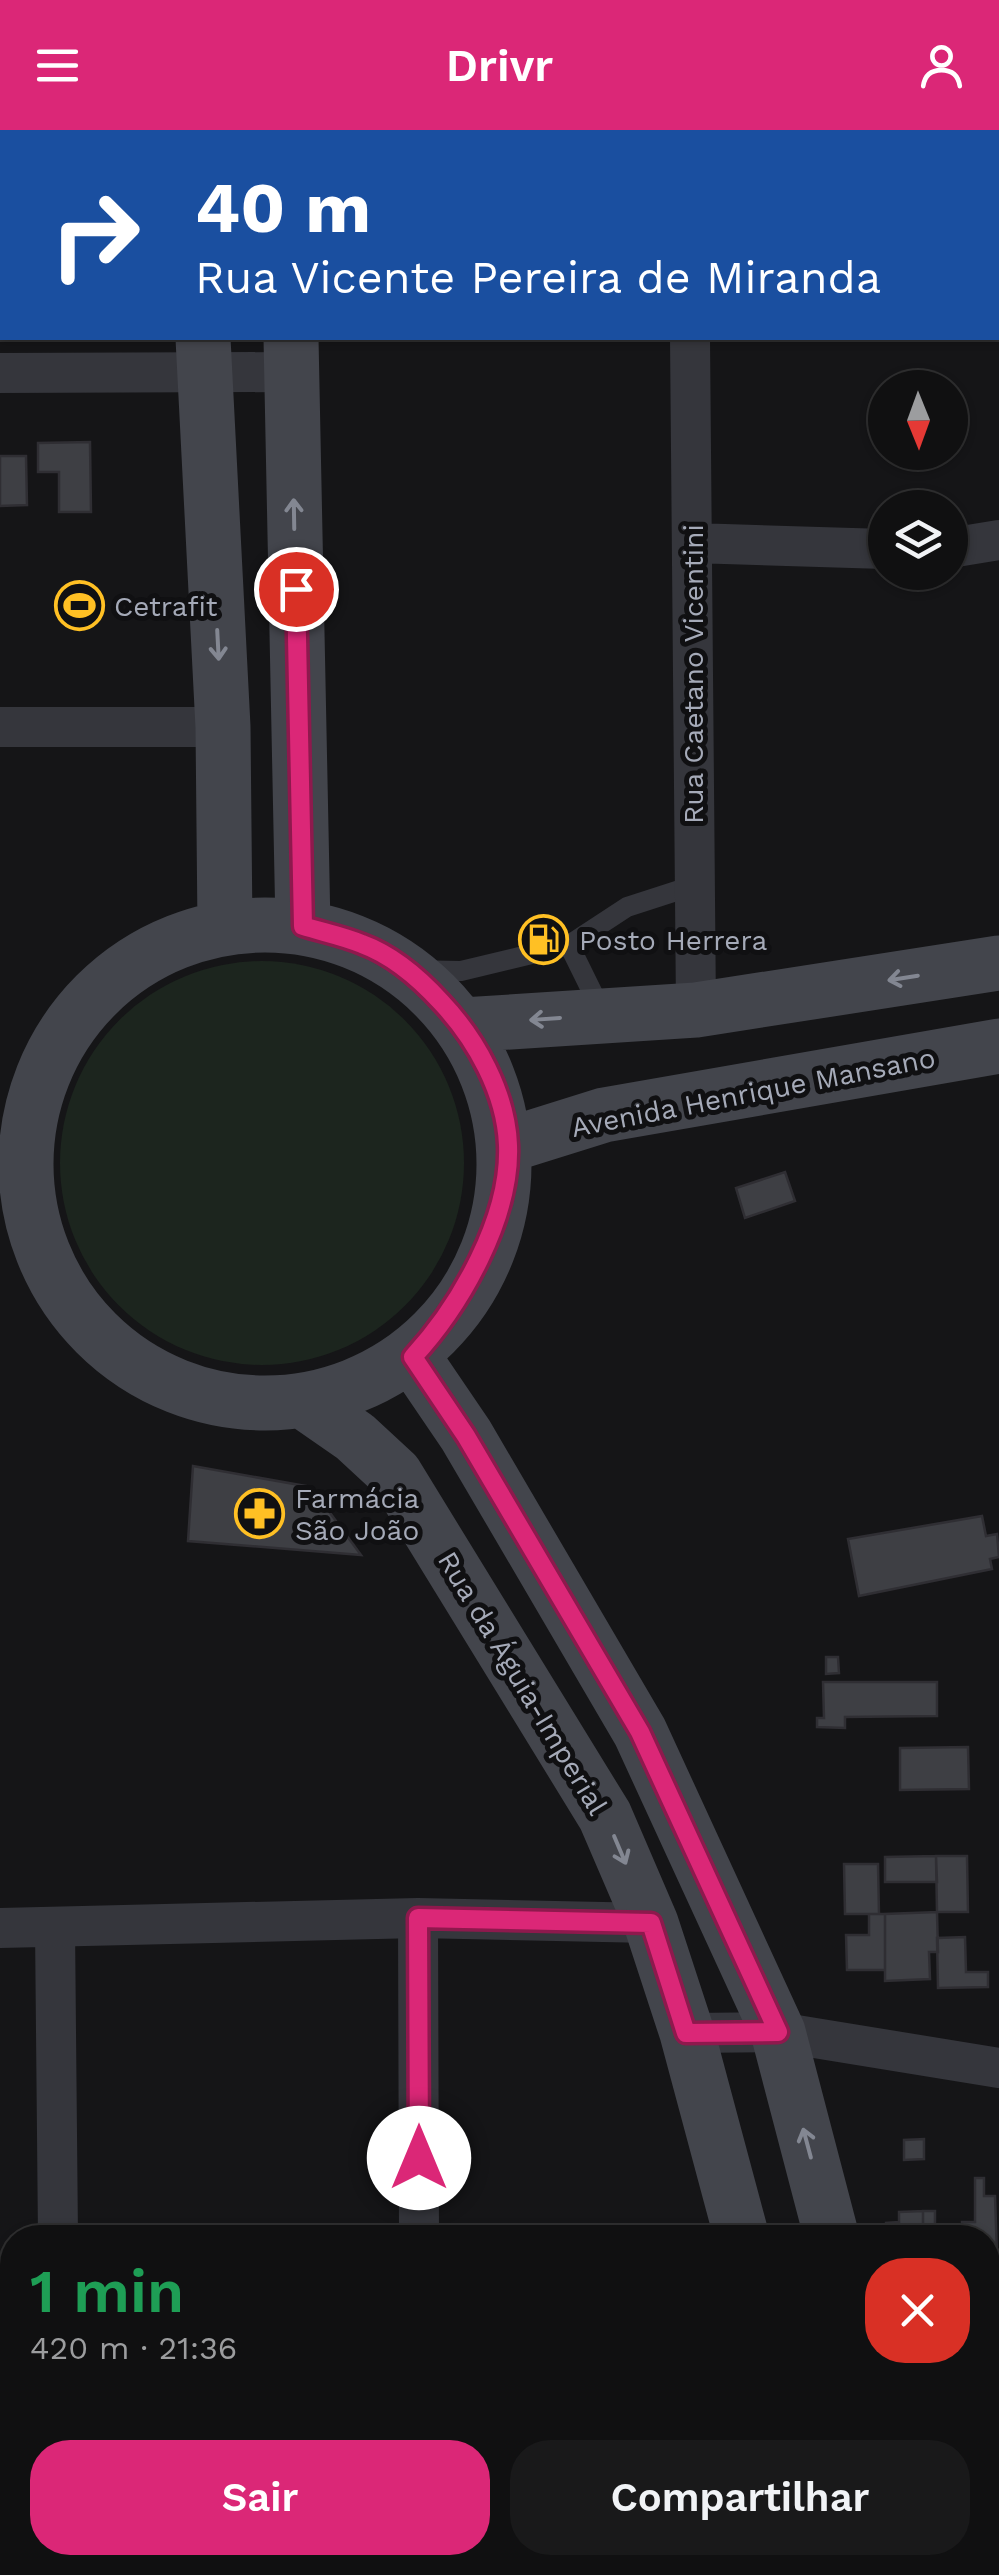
<!DOCTYPE html>
<html lang="pt">
<head>
<meta charset="utf-8">
<style>
	:root { --surface:#101011; --page:#19191a; --text:#f1f3f6; --muted:#9c9d9f; --line:#303031; --accent:#db2777 }
	body { margin:0; font-family:"Work Sans",sans-serif; background:var(--page); color:var(--text); height:100vh; display:flex; flex-direction:column; font-size:38px; white-space:nowrap }
	* { box-sizing:border-box; margin:0 }
	p { font-size:32px; color:var(--muted) }
	.icon { flex:none; width:55px; height:55px; fill:none; stroke:currentColor; stroke-width:2; stroke-linecap:round; stroke-linejoin:round }
	.map { position:relative; flex:1; overflow:hidden }
	.drawer { position:absolute; left:0px; top:2095px; width:1000px; height:350px; display:flex; flex-direction:column; background:var(--surface); border-radius:40px 40px 0 0; box-shadow:0 2px 8px #0004,0 0 0 2px var(--line) }
	.drawer>* { flex:none }
	.top-card { position:absolute; left:0px; top:0px; width:1000px; height:210px; box-shadow:0 2px 8px #0004,0 0 0 2px var(--line); background:#1a4fa0; color:#fff; overflow:hidden }
	.needle { width:65px; rotate:179deg }
	.controls { position:absolute; left:868px; top:240px; display:grid; gap:20px }
	.controls a { display:grid; place-items:center; width:100px; height:100px; border-radius:50%; background:var(--surface); box-shadow:0 2px 8px #0004,0 0 0 2px var(--line); font-size:50px }
	.pin { position:absolute; display:grid; place-items:center; width:85px; height:85px; color:#fff; margin:-42px; border:5px solid #fff; border-radius:50%; box-shadow:0 2px 10px #0007 }
	.me { position:absolute; width:110px; margin:-55px; rotate:0deg; stroke-linejoin:round; filter:drop-shadow(0 0 8px #0008) }
	.turn { display:flex; align-items:center; gap:35px; height:210px; padding:0 30px; font-size:45px }
	.turn .icon { width:130px; height:130px; stroke-width:2.5 }
	.turn b { display:block; font-size:70px; line-height:85px }
	.round { display:grid; place-items:center; flex:none; width:105px; height:105px; border-radius:40px; background:var(--page) }
	.head { display:flex; align-items:center; justify-content:space-between; height:170px; padding:0 30px }
	h1 { font-size:60px; font-weight:600; line-height:75px; color:#1e9e55 }
	.primary-button { display:flex; gap:20px; margin-top:auto; padding:20px 30px }
	.primary-button a { flex:1; height:115px; border-radius:40px; background:var(--accent); color:#fff; font-size:40px; font-weight:600; line-height:115px; text-align:center }
	.primary-button a+a { background:var(--page); color:var(--text) }
	header { display:flex; justify-content:space-between; align-items:center; height:130px; padding:0 30px; background:var(--accent); color:#fff; font-size:45px; font-weight:600 }
	.map>svg:first-child { display:block }
</style>
</head>
<body>
<header><svg class="icon" aria-label="menu" viewBox="0 0 24 24"><path d="M4 6h16M4 12h16M4 18h16"/></svg>Drivr<svg class="icon" aria-label="person" viewBox="0 0 24 24"><circle cx="12" cy="8" r="4"/><path d="M4 21q1-7 8-7t8 7"/></svg></header>
<div class="map">
<svg width="999" height="2445" viewBox="0 0 999 2445">
	<rect width="100%" height="100%" fill="#151517"/>
	<path fill="#1c251e" d="M60 1033a202 202 0 1 1 404 0a202 202 0 1 1-404 0Z"/>
	<path fill="#3e3f44" stroke="#2f2e33" stroke-width="2.5" d="M 90,312 L 91,382 L 59,382 L 59,342 L 38,342 L 38,313 Z
		M 0,326 L 26,326 L 27,375 L 0,376 Z
		M 785,1042 L 795,1071 L 745,1088 L 736,1058 Z
		M 193,1336 L 311,1357 L 361,1425 L 188,1411 Z
		M 982,1386 L 986,1406 L 997,1404 L 999,1427 L 990,1429 L 992,1439 L 859,1466 L 848,1409 Z
		M 826,1527 L 838,1527 L 839,1543 L 826,1544 Z
		M 823,1552 L 937,1552 L 937,1586 L 845,1587 L 845,1598 L 817,1597 L 817,1588 L 824,1588 Z
		M 968,1617 L 969,1659 L 900,1660 L 900,1618 Z
		M 936,1726 L 967,1726 L 968,1782 L 937,1782 Z
		M 936,1726 L 937,1752 L 885,1752 L 885,1727 Z
		M 844,1734 L 878,1734 L 879,1784 L 845,1784 Z
		M 937,1782 L 938,1822 L 929,1822 L 930,1849 L 885,1851 L 885,1784 Z
		M 869,1784 L 885,1784 L 885,1840 L 847,1840 L 846,1805 L 869,1805 Z
		M 965,1807 L 966,1842 L 988,1842 L 988,1857 L 938,1858 L 937,1808 Z
		M 924,2009 L 924,2029 L 904,2030 L 904,2010 Z
		M 975,2048 L 984,2048 L 984,2066 L 995,2066 L 999,2182 L 988,2182 L 988,2108 L 962,2108 L 962,2092 L 975,2092 Z
		M 923,2081 L 935,2081 L 935,2108 L 923,2108 Z
		M 923,2081 L 923,2108 L 886,2108 L 886,2093 L 899,2092 L 899,2082 Z
		M 953,2433 L 953,2445 L 919,2445 L 919,2434 Z"/>
	<g fill="none" stroke-linecap="round" stroke-linejoin="round">
		<path stroke="#35363c" stroke-width="20" d="M 569,815 L 603,884
			M 406,840 L 461,841 L 569,815 L 627,777 L 695,755"/>
		<path stroke="#35363c" stroke-width="40" d="M 687,0 L 687,2
			M 998,9 L 999,9
			M 690,208 L 696,880
			M 0,243 L 291,242
			M 693,413 L 885,419
			M 950,418 L 999,410
			M 0,597 L 223,597
			M 418,1788 L 419,2108
			M 55,1797 L 58,2108
			M 0,1798 L 418,1788 L 651,1793
			M 687,1903 L 778,1902 L 999,1938
			M 988,2344 L 999,2346
			M 62,2432 L 62,2445
			M 421,2432 L 421,2445"/>
		<path stroke="#43454c" stroke-width="55" d="M 200,0 L 200,2
			M 291,0 L 291,2
			M 203,208 L 223,597 L 225,797
			M 291,208 L 303,797
			M26 1034a239 239 0 1 1 478 0a239 239 0 1 1-478 0Z
			M 463,895 L 696,880 L 999,833
			M 508,1015 L 604,985 L 999,916
			M 413,1227 L 466,1305 L 640,1602 L 778,1902 L 832,2108
			M 306,1273 L 355,1307 L 395,1344 L 605,1686 L 651,1793 L 687,1903 L 742,2108
			M 853,2432 L 853,2445
			M 767,2445 L 768,2432"/>
	</g>
	<defs><path id="oneway-shaft" d="M-6 0H5M1.5-3L5.5 0L1.5 3" fill="none" stroke-width="1.6" stroke-linecap="round" stroke-linejoin="round" transform="scale(2.5)"/></defs>
	<g stroke="#838792">
		<use href="#oneway-shaft" transform="translate(294 384) rotate(-91)"/>
		<use href="#oneway-shaft" transform="translate(218 515) rotate(87)"/>
		<use href="#oneway-shaft" transform="translate(903 848) rotate(171)"/>
		<use href="#oneway-shaft" transform="translate(545 889) rotate(176)"/>
		<use href="#oneway-shaft" transform="translate(620 1720) rotate(67)"/>
		<use href="#oneway-shaft" transform="translate(807 2013) rotate(-105)"/>
	</g>
	<g fill="none" stroke-linecap="round" stroke-linejoin="round">
		<defs>
			<path id="route" d="M 296,459 L 303,796 C 322,802 343,806 362,814 C 392,825 420,849 441,872 C 476,909 506,963 508,1015 C 511,1088 460,1176 413,1227 L 466,1306 L 640,1602 L 778,1902 L 686,1903 L 651,1793 L 418,1788 L 419,2028"/>
		</defs>
		<use href="#route" stroke="#8e194d" stroke-width="25"/>
		<use href="#route" stroke="#db2777" stroke-width="18"/>
	</g>
	<defs>
		<symbol id="stadium-ring" viewBox="-11 -11 22 22"><circle r="9.5" fill="#101012" stroke="#ffc024" stroke-width="1.5"/><path d="M0-5a6.5 5 0 1 0 0 10a6.5 5 0 1 0 0-10ZM-3.5-1.8h7v3.6h-7Z" fill="#ffc024"/></symbol>
		<symbol id="fuel-ring" viewBox="-11 -11 22 22"><circle r="9.5" fill="#101012" stroke="#ffc024" stroke-width="1.5"/><path d="M-5.5-6h7V0h2V4h1.3V-2.5L3-4.5l.8-.8L6-3V5H2.5V1h-1V6h-7ZM-4.2-4.7v3.2H.2V-4.7Z" fill="#ffc024"/></symbol>
		<symbol id="pharmacy-ring" viewBox="-11 -11 22 22"><circle r="9.5" fill="#101012" stroke="#ffc024" stroke-width="1.5"/><path d="M-2-6h4v4h4v4h-4v4h-4v-4h-4v-4h4Z" fill="#ffc024"/></symbol>
	</defs>
	<g fill-rule="evenodd">
		<use href="#stadium-ring" x="52" y="448" width="55" height="55"/>
		<use href="#fuel-ring" x="516" y="782" width="55" height="55"/>
		<use href="#pharmacy-ring" x="232" y="1356" width="55" height="55"/>
	</g>
	<g text-anchor="middle" stroke-width="10" stroke-linejoin="round" paint-order="stroke">
		<g font-size="28" fill="#a5aab8" stroke="#101012" text-anchor="start">
			<text x="114" y="486">Cetrafit</text>
			<text x="579" y="820">Posto Herrera</text>
			<text x="295" y="1378">Farmácia<tspan x="295" dy="32">São João</tspan></text>
		</g>
		<g font-size="28" fill="#a5aab8" stroke="#101012">
			<text transform="translate(693 544) rotate(-90)" y="10">Rua Caetano Vicentini</text>
			<text transform="translate(753 962) rotate(-11)" y="10">Avenida Henrique Mansano</text>
			<text transform="translate(523 1553) rotate(59)" y="10">Rua da Águia-Imperial</text>
		</g>
	</g>
</svg>
<div class="controls">
<a><svg class="needle" viewBox="-14 -14 28 28"><path d="M0-13l5 13h-10z" fill="#e53935"/><path d="M0 13l5-13h-10z" fill="#9c9d9f"/></svg></a>
<a><svg class="icon" aria-label="layers" viewBox="0 0 24 24"><path d="M12 4l9 5-9 5-9-5zM3 14l9 5 9-5"/></svg></a>
</div>
<div class="pin" style="left:296px;top:459px;background:#d93025"><svg class="icon" aria-label="arrive" viewBox="0 0 24 24"><path d="M6 21V4h12l-3 4 3 4H6"/></svg></div>
<svg class="me" style="left:419px;top:2028px" viewBox="-20 -20 40 40"><circle r="19" fill="#fff"/><path d="M0-13L10 11 0 6-10 11z" fill="#db2777"/></svg>
<div class="top-card">
<div class="turn"><svg class="icon" aria-label="right" viewBox="0 0 24 24"><path d="M7 20v-9h11M14 6l5 5-5 5"/></svg><div><b>40 m</b>Rua Vicente Pereira de Miranda</div></div>
</div>
<section class="drawer">
<div class="head"><div><h1>1 min</h1><p>420 m · 21:36</p></div><a class="round" style="background:#d93025;color:#fff"><svg class="icon" aria-label="close" viewBox="0 0 24 24"><path d="M6 6l12 12M18 6L6 18"/></svg></a></div>
<div class="primary-button"><a>Sair</a><a>Compartilhar</a></div>
</section>
</div>
</body>
</html>
